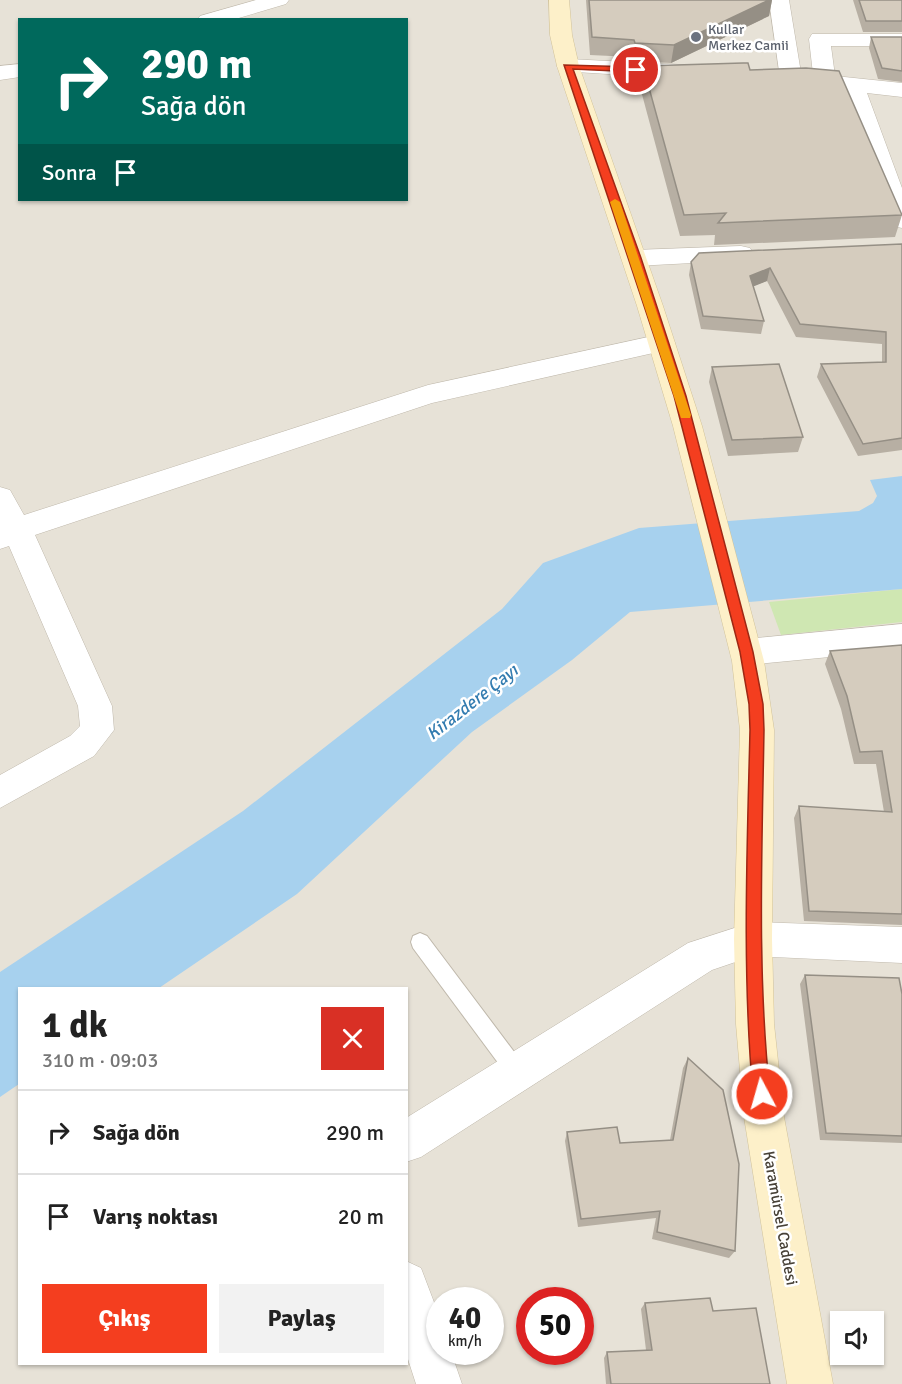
<!DOCTYPE html>
<html lang="tr">
<head>
<meta charset="utf-8">
<style>
	:root { --surface:#fff; --page:#f2f2f2; --text:#222; --muted:#767676; --line:#e0e0e0; --accent:#f43e1f }
	body { margin:0; font-family:Signika,sans-serif; background:var(--page); color:var(--text); height:100vh; display:flex; flex-direction:column; font-size:22px; white-space:nowrap }
	* { box-sizing:border-box; margin:0 }
	p { font-size:20px; color:var(--muted) }
	.icon { flex:none; width:33px; height:33px; fill:none; stroke:currentColor; stroke-width:2; stroke-linecap:round; stroke-linejoin:round }
	.map { position:relative; flex:1; overflow:hidden }
	.panel { position:absolute; left:18px; top:987px; width:390px; height:378px; display:flex; flex-direction:column; background:var(--surface); border-radius:0px; box-shadow:0 2px 4px #0004 }
	.panel>* { flex:none }
	.hud { position:absolute; left:18px; top:18px; width:390px; height:183px; border-radius:0px; box-shadow:0 2px 4px #0004; background:#00695c; color:#fff; overflow:hidden }
	.tools { position:absolute; left:830px; top:1311px; display:grid; gap:12px }
	.tools a { display:grid; place-items:center; width:54px; height:54px; border-radius:0px; background:var(--surface); box-shadow:0 2px 4px #0004; font-size:30px }
	.speed { position:absolute; left:426px; top:1287px; display:flex; gap:12px; font-size:30px; font-weight:700; text-align:center }
	.speed>* { display:grid; place-content:center; width:78px; height:78px; border-radius:50%; background:var(--surface); box-shadow:0 2px 4px #0004; line-height:1 }
	.speed small { font-size:15px; font-weight:400 }
	.speed .limit { border:9px solid #d22; background:#fff; color:#111 }
	.pin { position:absolute; display:grid; place-items:center; width:51px; height:51px; color:#fff; margin:-26px; border:3px solid #fff; border-radius:50%; box-shadow:0 2px 6px #0007 }
	.me { position:absolute; width:66px; margin:-33px; rotate:354deg; stroke-linejoin:round; filter:drop-shadow(0 0 4px #0008) }
	.turn { display:flex; align-items:center; gap:21px; height:126px; padding:0 24px; font-size:27px }
	.turn .icon { width:78px; height:78px; stroke-width:2.5 }
	.turn b { display:block; font-size:42px; line-height:51px }
	.then { display:flex; align-items:center; height:57px; padding:0 24px; background:#0003; gap:12px; font-size:22px }
	.round { display:grid; place-items:center; flex:none; width:63px; height:63px; border-radius:0px; background:var(--page) }
	.summary { display:flex; align-items:center; justify-content:space-between; height:102px; padding:0 24px }
	h1 { font-size:36px; font-weight:700; line-height:45px }
	.cta { display:flex; gap:12px; margin-top:auto; padding:12px 24px }
	.cta a { flex:1; height:69px; border-radius:0px; background:var(--accent); color:#fff; font-size:24px; font-weight:700; line-height:69px; text-align:center }
	.cta a+a { background:var(--page); color:var(--text) }
	ul { padding:0; list-style:none }
	li { display:flex; align-items:center; gap:18px; height:84px; padding:0 24px; border-top:2px solid var(--line) }
	li div { flex:1 }
	li b { display:block; font-size:22px }
	li em { font-style:normal }
	.map>svg:first-child { display:block }
</style>
</head>
<body>
<div class="map">
<svg width="902" height="1384" viewBox="0 0 902 1384">
	<rect width="100%" height="100%" fill="#f4f0e8"/>
	<path fill="#e7e2d7" fill-rule="evenodd" d="M 0,0 L 902,0 L 902,1384 L 0,1384 ZM 20,20 L 406,20 L 406,200 L 20,200 ZM 20,988 L 406,988 L 406,1364 L 20,1364 ZM 440,1300 L 490,1300 L 490,1352 L 440,1352 ZM 530,1300 L 580,1300 L 580,1352 L 530,1352 ZM 840,1322 L 873,1322 L 873,1354 L 840,1354 Z"/>
	<path fill="#cfe7b2" d="M 902,589 L 902,622 L 781,635 L 769,602 Z"/>
	<path fill="#a7d1ee" d="M 902,476 L 902,589 L 630,612 L 572,660 L 472,732 L 297,894 L 159,988 L 20,988 L 19,1084 L 0,1097 L 0,972 L 243,811 L 502,609 L 543,563 L 639,528 L 859,511 L 873,503 L 877,496 L 870,480 Z"/>
	<g fill="none" stroke-linecap="round" stroke-linejoin="round">
		<defs>
			<path id="service" d="M 420,933 L 427,936 L 524,1065 L 527,1072 L 524,1079 L 517,1082 L 510,1079 L 413,948 L 411,942 L 413,936 Z"/>
			<path id="minor" d="M 256,0 L 289,0 L 286,4 L 232,20 L 197,20 L 200,16 Z
				M 769,0 L 789,0 L 801,73 L 813,74 L 809,39 L 812,34 L 902,34 L 902,46 L 831,46 L 835,76 L 902,83 L 902,97 L 867,93 L 902,188 L 902,228 L 893,226 L 890,221 L 844,90 L 791,85 L 783,83 L 780,78 Z
				M 568,59 L 688,65 L 696,67 L 699,72 L 696,77 L 688,79 L 560,71 L 557,66 L 560,61 Z
				M 20,64 L 20,77 L 0,80 L 0,66 Z
				M 741,246 L 750,248 L 754,254 L 750,260 L 635,266 L 626,264 L 622,258 L 626,252 L 635,250 Z
				M 662,334 L 671,337 L 675,343 L 671,349 L 432,403 L 35,535 L 112,706 L 114,730 L 94,756 L 0,808 L 0,775 L 70,736 L 80,726 L 78,706 L 9,546 L 0,549 L 0,487 L 10,490 L 24,515 L 428,385 Z
				M 902,624 L 902,650 L 747,665 L 736,661 L 731,652 L 736,643 L 747,639 Z
				M 753,922 L 902,927 L 902,963 L 753,956 L 712,970 L 421,1157 L 406,1162 L 406,1118 L 688,943 Z
				M 406,1261 L 421,1268 L 440,1318 L 440,1352 L 451,1352 L 462,1384 L 416,1384 L 406,1353 Z"/>
			<path id="secondary" d="M 549,0 L 569,0 L 572,35 L 579,66 L 663,306 L 702,426 L 764,661 L 774,730 L 772,939 L 774,1024 L 784,1117 L 833,1384 L 787,1384 L 744,1117 L 736,1024 L 734,939 L 740,730 L 732,661 L 673,426 L 637,306 L 557,66 L 550,35 Z"/>
		</defs>
		<use href="#service" stroke="#bfb8ab" stroke-width="2"/>
		<use href="#minor" stroke="#bfb8ab" stroke-width="1"/>
		<use href="#secondary" stroke="#d2c399" stroke-width="1"/>
		<use href="#service" fill="#fff" fill-rule="evenodd"/>
		<use href="#minor" fill="#fff" fill-rule="evenodd"/>
		<use href="#secondary" fill="#fdf0c9" fill-rule="evenodd"/>
	</g>
	<path fill="#b7afa3" d="M 586,0 L 772,0 L 769,16 L 671,63 L 633,61 L 632,57 L 590,55 Z
		M 853,0 L 902,0 L 902,32 L 863,32 Z
		M 871,37 L 902,37 L 902,82 L 878,79 L 869,48 Z
		M 643,66 L 750,70 L 902,215 L 895,237 L 714,245 L 715,235 L 680,236 L 640,87 Z
		M 902,244 L 902,450 L 858,456 L 817,377 L 821,364 L 882,362 L 882,344 L 796,337 L 767,281 L 753,286 L 764,321 L 761,334 L 701,329 L 689,275 L 691,262 Z
		M 712,367 L 803,437 L 798,452 L 728,456 L 709,382 Z
		M 902,645 L 902,925 L 804,921 L 794,818 L 799,806 L 884,812 L 876,764 L 854,764 L 841,709 L 825,664 L 830,651 Z
		M 805,975 L 902,994 L 902,1143 L 820,1140 L 800,984 Z
		M 688,1058 L 735,1251 L 729,1258 L 652,1239 L 656,1218 L 578,1227 L 565,1141 L 567,1132 L 620,1143 L 670,1140 L 683,1068 Z
		M 645,1303 L 713,1311 L 770,1384 L 606,1384 L 604,1358 L 607,1352 L 646,1350 L 641,1309 Z"/>
	<path fill="#958f85" d="M 769,0 L 772,0 L 769,16 L 671,63 L 674,45 Z
		M 770,268 L 767,281 L 747,289 L 750,276 Z"/>
	<path fill="#d5ccbe" stroke="#958f85" stroke-width="1.5" d="M 589,0 L 769,0 L 674,45 L 635,43 L 634,40 L 592,37 Z
		M 859,0 L 902,0 L 902,21 L 866,21 Z
		M 871,37 L 902,37 L 902,71 L 882,68 Z
		M 743,63 L 748,63 L 750,70 L 806,68 L 839,71 L 902,215 L 718,223 L 726,213 L 684,215 L 643,66 Z
		M 902,244 L 902,438 L 863,444 L 821,364 L 886,362 L 886,332 L 800,324 L 770,268 L 750,276 L 764,321 L 703,316 L 691,262 L 699,253 Z
		M 779,364 L 803,437 L 732,440 L 712,367 Z
		M 902,645 L 902,914 L 809,911 L 799,806 L 892,812 L 882,751 L 860,752 L 847,696 L 830,651 Z
		M 805,975 L 899,978 L 902,994 L 902,1136 L 826,1133 Z
		M 688,1058 L 723,1090 L 739,1164 L 735,1251 L 657,1232 L 660,1211 L 581,1219 L 567,1132 L 617,1127 L 620,1143 L 673,1140 Z
		M 710,1298 L 713,1311 L 756,1308 L 770,1384 L 611,1384 L 607,1352 L 652,1350 L 645,1303 Z"/>
	<path fill="#f43e1f" stroke="#9f2814" stroke-width="1.5" d="M 564,65 L 636,67 L 640,70 L 636,72 L 573,69 L 641,258 L 686,396 L 753,652 L 763,704 L 764,730 C 762,852 757,973 770,1094 L 768,1100 L 762,1102 L 756,1100 L 753,1094 C 742,973 747,852 750,730 L 749,704 L 740,652 L 674,396 Z"/>
	<path fill="#f59e0b" d="M 615,199 L 620,202 L 691,415 L 690,418 L 681,418 L 680,415 L 610,202 Z"/>
	<circle fill="#6b7280" stroke="#fff" stroke-width="2" cx="696" cy="37" r="6"/>
	<g text-anchor="middle" stroke-width="5" stroke-linejoin="round" paint-order="stroke">
		<g font-size="14" fill="#5b616d" stroke="#fff" text-anchor="start">
			<text x="708" y="34">Kullar<tspan x="708" dy="16">Merkez Camii</tspan></text>
		</g>
		<g font-size="16" fill="#474137" stroke="#fff">
			<text transform="translate(781 1218) rotate(80)" y="6">Karamürsel Caddesi</text>
		</g>
		<g font-size="18" font-style="italic" fill="#337cb0" stroke="#fff">
			<text transform="translate(472 702) rotate(-38)" y="6">Kirazdere Çayı</text>
		</g>
	</g>
</svg>
<div class="tools">
<a><svg class="icon" aria-label="sound" viewBox="0 0 24 24"><path d="M4 9h4l5-4v14l-5-4H4zM17 9q2 3 0 6"/></svg></a>
</div>
<div class="speed"><div>40<small>km/h</small></div><div class="limit">50</div></div>
<div class="pin" style="left:636px;top:70px;background:#d93025"><svg class="icon" aria-label="arrive" viewBox="0 0 24 24"><path d="M6 21V4h12l-3 4 3 4H6"/></svg></div>
<svg class="me" style="left:762px;top:1094px" viewBox="-20 -20 40 40"><circle r="17" fill="#f43e1f" stroke="#fff" stroke-width="3"/><path d="M0-11L8 9 0 5-8 9z" fill="#fff"/></svg>
<div class="hud">
<div class="turn"><svg class="icon" aria-label="right" viewBox="0 0 24 24"><path d="M7 20v-9h11M14 6l5 5-5 5"/></svg><div><b>290 m</b>Sağa dön</div></div>
<div class="then">Sonra<svg class="icon" aria-label="arrive" viewBox="0 0 24 24"><path d="M6 21V4h12l-3 4 3 4H6"/></svg></div>
</div>
<section class="panel">
<div class="summary"><div><h1>1 dk</h1><p>310 m · 09:03</p></div><a class="round" style="background:#d93025;color:#fff"><svg class="icon" aria-label="close" viewBox="0 0 24 24"><path d="M6 6l12 12M18 6L6 18"/></svg></a></div>
<ul>
<li><svg class="icon" aria-label="right" viewBox="0 0 24 24"><path d="M7 20v-9h11M14 6l5 5-5 5"/></svg><div><b>Sağa dön</b></div><em>290 m</em></li>
<li><svg class="icon" aria-label="arrive" viewBox="0 0 24 24"><path d="M6 21V4h12l-3 4 3 4H6"/></svg><div><b>Varış noktası</b></div><em>20 m</em></li>
</ul>
<div class="cta"><a>Çıkış</a><a>Paylaş</a></div>
</section>
</div>
</body>
</html>
